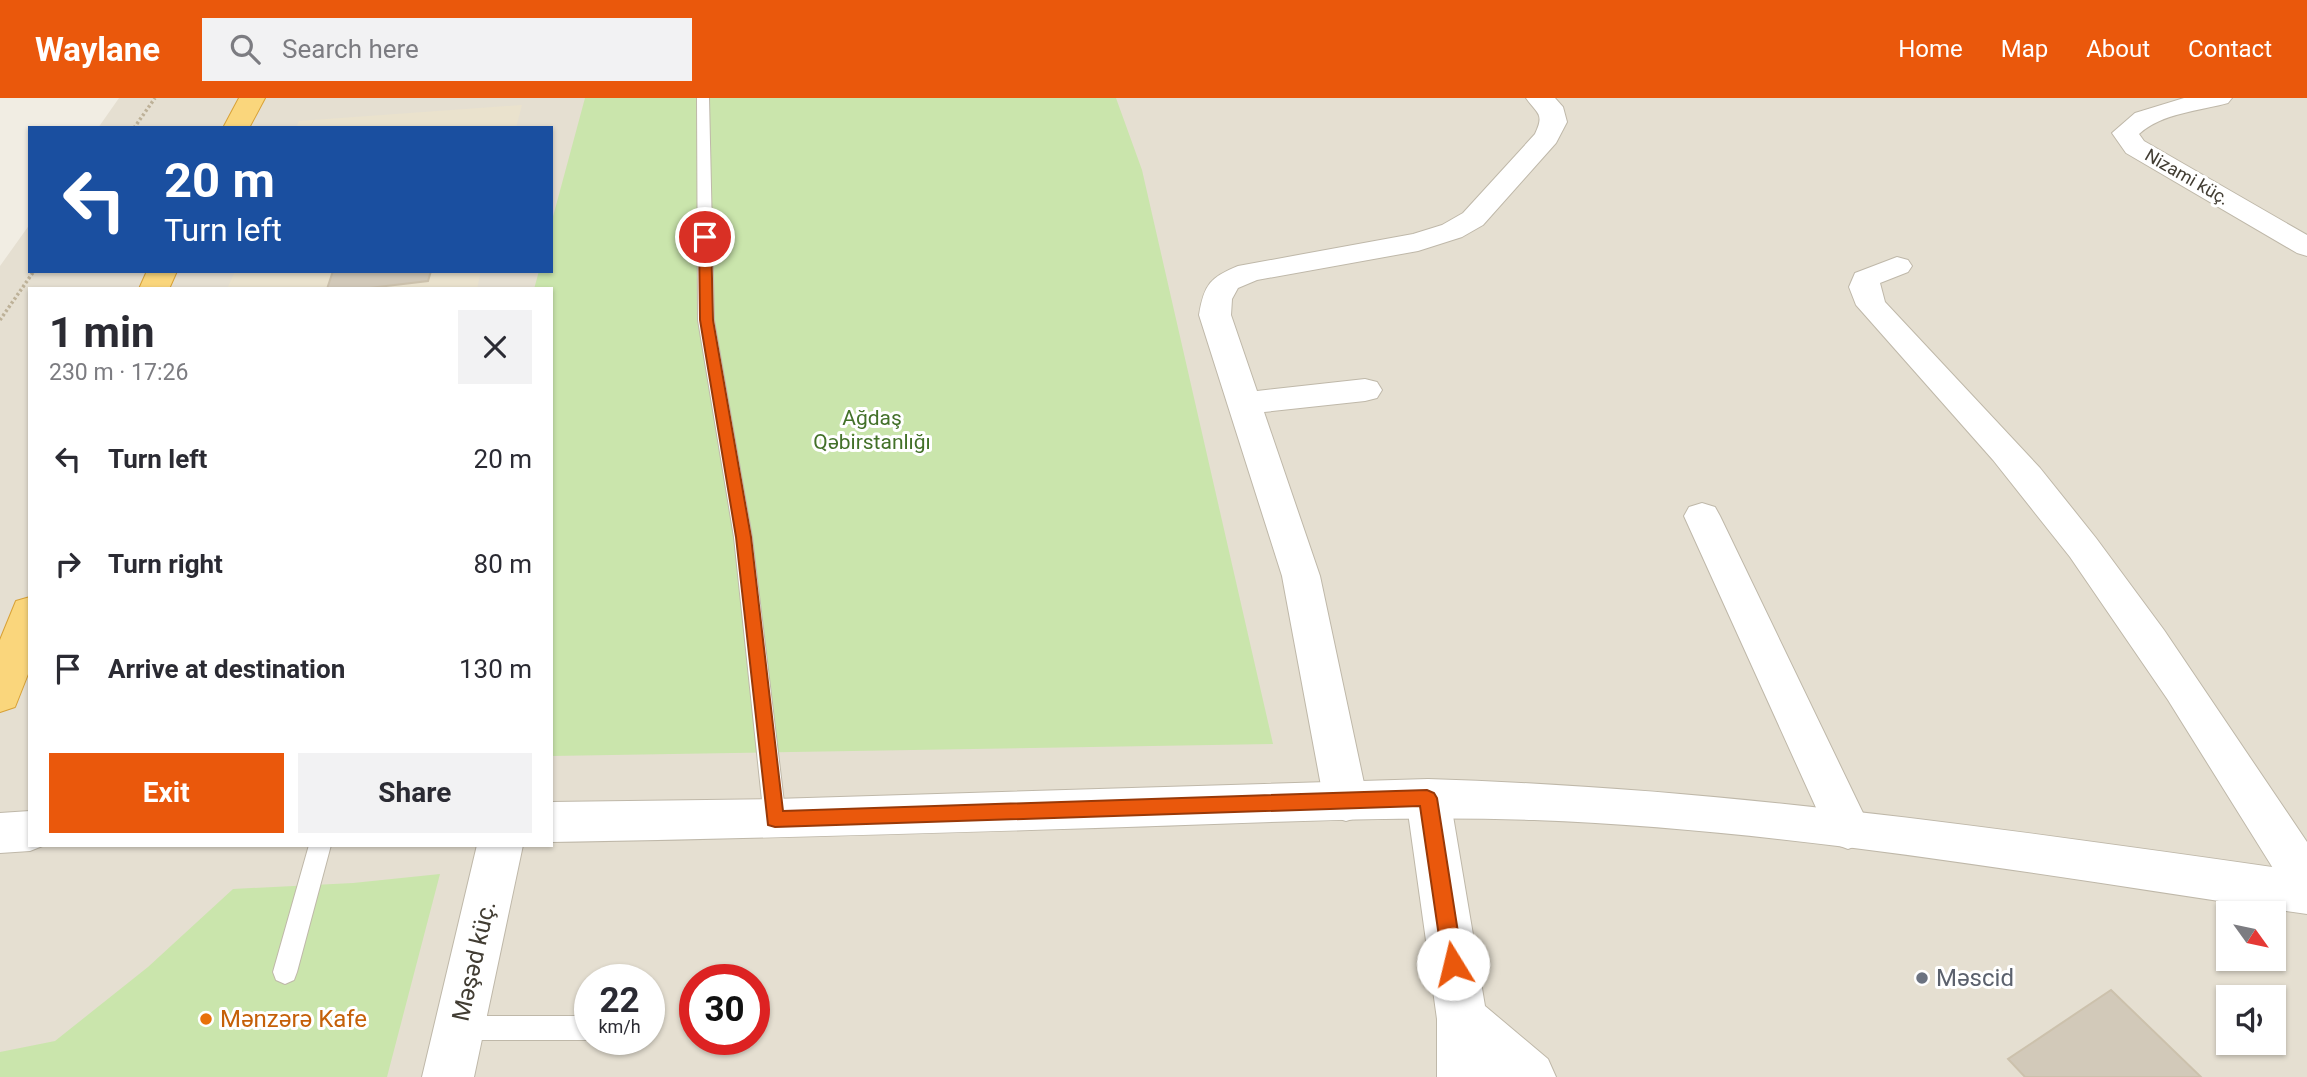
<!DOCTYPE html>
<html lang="en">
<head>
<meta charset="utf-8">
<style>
	:root { --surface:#fff; --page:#f2f2f3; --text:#2b2b33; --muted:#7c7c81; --accent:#ea580c }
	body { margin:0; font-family:Roboto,sans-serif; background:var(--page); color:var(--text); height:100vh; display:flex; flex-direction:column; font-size:26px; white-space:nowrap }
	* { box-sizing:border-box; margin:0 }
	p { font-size:23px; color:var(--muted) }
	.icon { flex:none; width:38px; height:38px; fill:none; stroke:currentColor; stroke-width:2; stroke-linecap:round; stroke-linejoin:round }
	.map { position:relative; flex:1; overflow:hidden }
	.drawer { position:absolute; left:28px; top:189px; width:525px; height:560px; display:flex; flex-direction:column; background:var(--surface); border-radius:0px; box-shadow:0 2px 5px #0004 }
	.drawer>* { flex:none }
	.banner { position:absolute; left:28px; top:28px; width:525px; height:147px; border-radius:0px; box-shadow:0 2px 5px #0004; background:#1a4fa0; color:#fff; overflow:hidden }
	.needle { width:46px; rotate:123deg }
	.fabs { position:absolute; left:2216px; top:803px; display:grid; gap:14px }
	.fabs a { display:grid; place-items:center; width:70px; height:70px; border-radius:0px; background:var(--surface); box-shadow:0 2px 5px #0004; font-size:35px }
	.speed { position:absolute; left:574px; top:866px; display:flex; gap:14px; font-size:35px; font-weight:700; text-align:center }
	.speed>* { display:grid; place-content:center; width:91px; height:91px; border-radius:50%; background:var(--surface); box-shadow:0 2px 5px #0004; line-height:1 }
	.speed small { font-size:18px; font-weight:400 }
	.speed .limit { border:10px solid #d22; background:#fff; color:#111 }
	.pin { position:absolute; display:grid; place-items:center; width:60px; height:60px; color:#fff; margin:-30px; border:4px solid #fff; border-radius:50%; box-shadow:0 2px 7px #0007 }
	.me { position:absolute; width:77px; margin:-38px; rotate:351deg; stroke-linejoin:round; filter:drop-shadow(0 0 5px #0008) }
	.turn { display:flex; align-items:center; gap:24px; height:147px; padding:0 21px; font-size:32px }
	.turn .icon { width:91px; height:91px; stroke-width:2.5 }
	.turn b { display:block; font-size:49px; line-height:60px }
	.round { display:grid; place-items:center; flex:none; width:74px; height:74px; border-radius:0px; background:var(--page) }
	.summary { display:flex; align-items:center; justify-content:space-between; height:119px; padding:0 21px }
	h1 { font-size:42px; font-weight:700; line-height:52px }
	.primary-button { display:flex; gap:14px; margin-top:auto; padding:14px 21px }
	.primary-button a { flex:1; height:80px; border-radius:0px; background:var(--accent); color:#fff; font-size:28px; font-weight:700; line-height:80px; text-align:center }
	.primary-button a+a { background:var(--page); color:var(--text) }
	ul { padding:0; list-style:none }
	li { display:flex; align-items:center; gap:21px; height:105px; padding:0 21px }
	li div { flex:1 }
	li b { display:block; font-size:26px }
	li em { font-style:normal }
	header { display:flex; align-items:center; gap:42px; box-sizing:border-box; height:98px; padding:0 35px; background:var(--accent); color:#fff }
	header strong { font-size:33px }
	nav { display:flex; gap:38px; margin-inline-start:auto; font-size:24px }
	.search { width:490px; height:63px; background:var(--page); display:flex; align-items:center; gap:18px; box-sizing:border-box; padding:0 24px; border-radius:0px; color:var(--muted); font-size:26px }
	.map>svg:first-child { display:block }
</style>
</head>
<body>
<header>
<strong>Waylane</strong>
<div class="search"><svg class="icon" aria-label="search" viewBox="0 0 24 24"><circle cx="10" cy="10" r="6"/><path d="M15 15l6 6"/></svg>Search here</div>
<nav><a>Home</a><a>Map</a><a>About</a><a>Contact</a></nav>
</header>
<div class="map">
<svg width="2307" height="979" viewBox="0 0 2307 979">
	<rect width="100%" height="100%" fill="#f1ede3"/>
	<path fill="#e5dfd1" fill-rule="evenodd" d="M 119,0 L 2307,0 L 2307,979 L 0,979 L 0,168 L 30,126 L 30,173 L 551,173 L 551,30 L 98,30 ZM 30,191 L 551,191 L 551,747 L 30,747 ZM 2228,816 L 2273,816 L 2273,861 L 2228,861 ZM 590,882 L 649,882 L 649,942 L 590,942 ZM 695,882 L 754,882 L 754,942 L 695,942 ZM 2228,900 L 2273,900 L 2273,945 L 2228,945 Z"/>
	<path fill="#eae2cd" d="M 522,7 L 516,30 L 296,30 L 299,23 Z
		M 235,173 L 481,173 L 477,191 L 227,191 Z"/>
	<path fill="#cae5ac" d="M 585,0 L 1116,0 L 1142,72 L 1273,646 L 551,658 L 551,191 L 534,191 L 539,173 L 551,173 L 551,126 Z
		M 440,776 L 387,979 L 0,979 L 0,954 L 55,943 L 148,869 L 233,791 L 353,785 Z"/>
	<path fill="#d2c9b9" stroke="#ccc1ac" stroke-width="2" d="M 333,173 L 431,173 L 428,183 L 361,191 L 327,191 Z
		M 2111,892 L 2201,979 L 2025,979 L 2008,961 Z"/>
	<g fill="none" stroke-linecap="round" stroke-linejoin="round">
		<defs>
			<path id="service" d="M 697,0 L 709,0 L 714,222 L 752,439 L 786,721 L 783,728 L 775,731 L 767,728 L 764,721 L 734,439 L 698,222 Z
				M 309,747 L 331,747 L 297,874 L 294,882 L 285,886 L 276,882 L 273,874 Z
				M 460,918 L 590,918 L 590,942 L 592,942 L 460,942 L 451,939 L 447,930 L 451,921 Z"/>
			<path id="minor" d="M 1526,0 L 1555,0 L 1563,9 L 1567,24 L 1556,45 L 1483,127 L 1462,139 L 1418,153 L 1257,182 L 1238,190 L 1232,201 L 1231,217 L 1257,293 L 1365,281 L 1377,284 L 1382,292 L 1377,300 L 1365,303 L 1264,314 L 1320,478 L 1368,704 L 1362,718 L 1346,723 L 1330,718 L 1324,704 L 1282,478 L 1199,217 C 1204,186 1211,179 1238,168 L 1413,136 L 1442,127 L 1463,115 L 1535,36 C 1545,15 1537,16 1526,0 Z
				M 2184,0 L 2232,0 L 2228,5 C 2199,13 2162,15 2139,36 L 2144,43 L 2307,137 L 2307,158 L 2297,155 L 2126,55 L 2112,35 L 2135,15 Z
				M 1897,159 L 1908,162 L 1912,168 L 1908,174 L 1880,185 L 1885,204 L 2040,370 L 2096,440 L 2164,532 L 2307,744 L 2307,805 L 2291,799 L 2168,602 L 2070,459 L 1993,362 L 1856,207 L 1849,189 L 1855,175 Z
				M 1702,405 L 1715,409 L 1720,418 L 1864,717 L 1870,731 L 1864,745 L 1848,751 L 1832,745 L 1684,418 L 1689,409 Z
				M 1428,681 L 1444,687 L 1450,700 L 1485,908 L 1548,961 L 1556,979 L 1437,979 L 1437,921 L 1406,700 L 1412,687 Z
				M 477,747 L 523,747 L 474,979 L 422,979 Z"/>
			<path id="tertiary" d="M 1428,681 C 1726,690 2013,732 2307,774 L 2307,816 C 2051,779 1793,732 1534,722 C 1398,717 1262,725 1127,729 C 935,735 743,741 551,744 L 551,704 L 775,701 Z
				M 30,713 L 30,747 L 45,747 L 30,753 L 0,755 L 0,715 Z"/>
			<path id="trunk" d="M 239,0 L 265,0 L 249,30 L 223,30 Z
				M 147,173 L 177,173 L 169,191 L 139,191 Z
				M 30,499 L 30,571 L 15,609 L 0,614 L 0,542 L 16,503 Z"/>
		</defs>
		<use href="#service" stroke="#bfb8a9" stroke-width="2"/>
		<use href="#minor" stroke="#bfb8a9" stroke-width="2"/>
		<use href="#tertiary" stroke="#bfb8a9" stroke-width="2"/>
		<use href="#trunk" stroke="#d8a136" stroke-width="2"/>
		<path stroke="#bdb198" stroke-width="3.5" stroke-dasharray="2.5 2.5" stroke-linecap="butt" d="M 134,30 L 155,0
			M 0,222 L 34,173"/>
		<use href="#service" fill="#fff" fill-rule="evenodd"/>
		<use href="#minor" fill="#fff" fill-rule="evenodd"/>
		<use href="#tertiary" fill="#fff" fill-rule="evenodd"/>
		<use href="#trunk" fill="#fad67c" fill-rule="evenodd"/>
	</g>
	<path fill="#ea580c" stroke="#983908" stroke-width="2" d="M 705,135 L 711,139 L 713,222 L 751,439 L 783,713 L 1427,692 L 1434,695 L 1437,700 L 1463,866 L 1460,873 L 1453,876 L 1446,873 L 1443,866 L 1420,708 L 775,729 L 768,727 L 736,439 L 700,222 L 699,139 Z"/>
	<circle fill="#6b7280" stroke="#fff" stroke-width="2.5" cx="1922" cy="880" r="7"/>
	<circle fill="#e8710a" stroke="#fff" stroke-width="2.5" cx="206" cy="921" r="7"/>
	<g text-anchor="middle" stroke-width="6" stroke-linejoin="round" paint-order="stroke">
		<g font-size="18" fill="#423d33" stroke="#fff">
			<text transform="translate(2187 79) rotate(30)" y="6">Nizami küç.</text>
		</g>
		<g font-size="21" fill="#437129" stroke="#fff">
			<text x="872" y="327">Ağdaş<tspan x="872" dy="24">Qəbirstanlığı</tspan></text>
		</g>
		<g font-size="24" fill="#423d33" stroke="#fff">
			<text transform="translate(474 863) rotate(-77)" y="8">Məşəd küç.</text>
		</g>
		<g font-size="24" fill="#5b616d" stroke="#fff" text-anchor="start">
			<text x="1936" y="888">Məscid</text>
		</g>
		<g font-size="24" fill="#c56008" stroke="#fff" text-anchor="start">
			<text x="220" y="929">Mənzərə Kafe</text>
		</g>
	</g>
</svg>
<div class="fabs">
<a><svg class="needle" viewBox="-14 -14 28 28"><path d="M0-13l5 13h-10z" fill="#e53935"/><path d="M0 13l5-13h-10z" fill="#7c7c81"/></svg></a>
<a><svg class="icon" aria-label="sound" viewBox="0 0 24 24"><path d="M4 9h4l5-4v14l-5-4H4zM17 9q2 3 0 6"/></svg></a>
</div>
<div class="speed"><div>22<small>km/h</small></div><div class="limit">30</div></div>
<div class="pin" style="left:705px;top:139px;background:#d93025"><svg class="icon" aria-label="arrive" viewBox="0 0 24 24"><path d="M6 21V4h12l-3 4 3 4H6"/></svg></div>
<svg class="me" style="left:1453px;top:866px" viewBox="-20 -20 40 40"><circle r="19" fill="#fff"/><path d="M0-13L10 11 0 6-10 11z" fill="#ea580c"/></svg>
<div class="banner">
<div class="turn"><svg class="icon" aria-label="left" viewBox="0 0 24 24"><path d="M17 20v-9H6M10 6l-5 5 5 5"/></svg><div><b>20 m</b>Turn left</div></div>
</div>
<section class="drawer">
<div class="summary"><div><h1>1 min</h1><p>230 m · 17:26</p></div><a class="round"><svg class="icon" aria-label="close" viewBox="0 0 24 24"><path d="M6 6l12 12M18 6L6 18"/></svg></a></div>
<ul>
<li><svg class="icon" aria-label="left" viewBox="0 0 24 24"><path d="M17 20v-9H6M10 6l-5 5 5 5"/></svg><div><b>Turn left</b></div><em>20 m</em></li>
<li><svg class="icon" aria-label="right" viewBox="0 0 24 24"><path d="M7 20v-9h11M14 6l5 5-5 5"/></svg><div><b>Turn right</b></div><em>80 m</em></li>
<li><svg class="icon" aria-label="arrive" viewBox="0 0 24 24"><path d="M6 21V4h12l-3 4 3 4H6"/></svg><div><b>Arrive at destination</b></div><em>130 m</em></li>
</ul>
<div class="primary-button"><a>Exit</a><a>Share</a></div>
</section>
</div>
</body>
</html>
